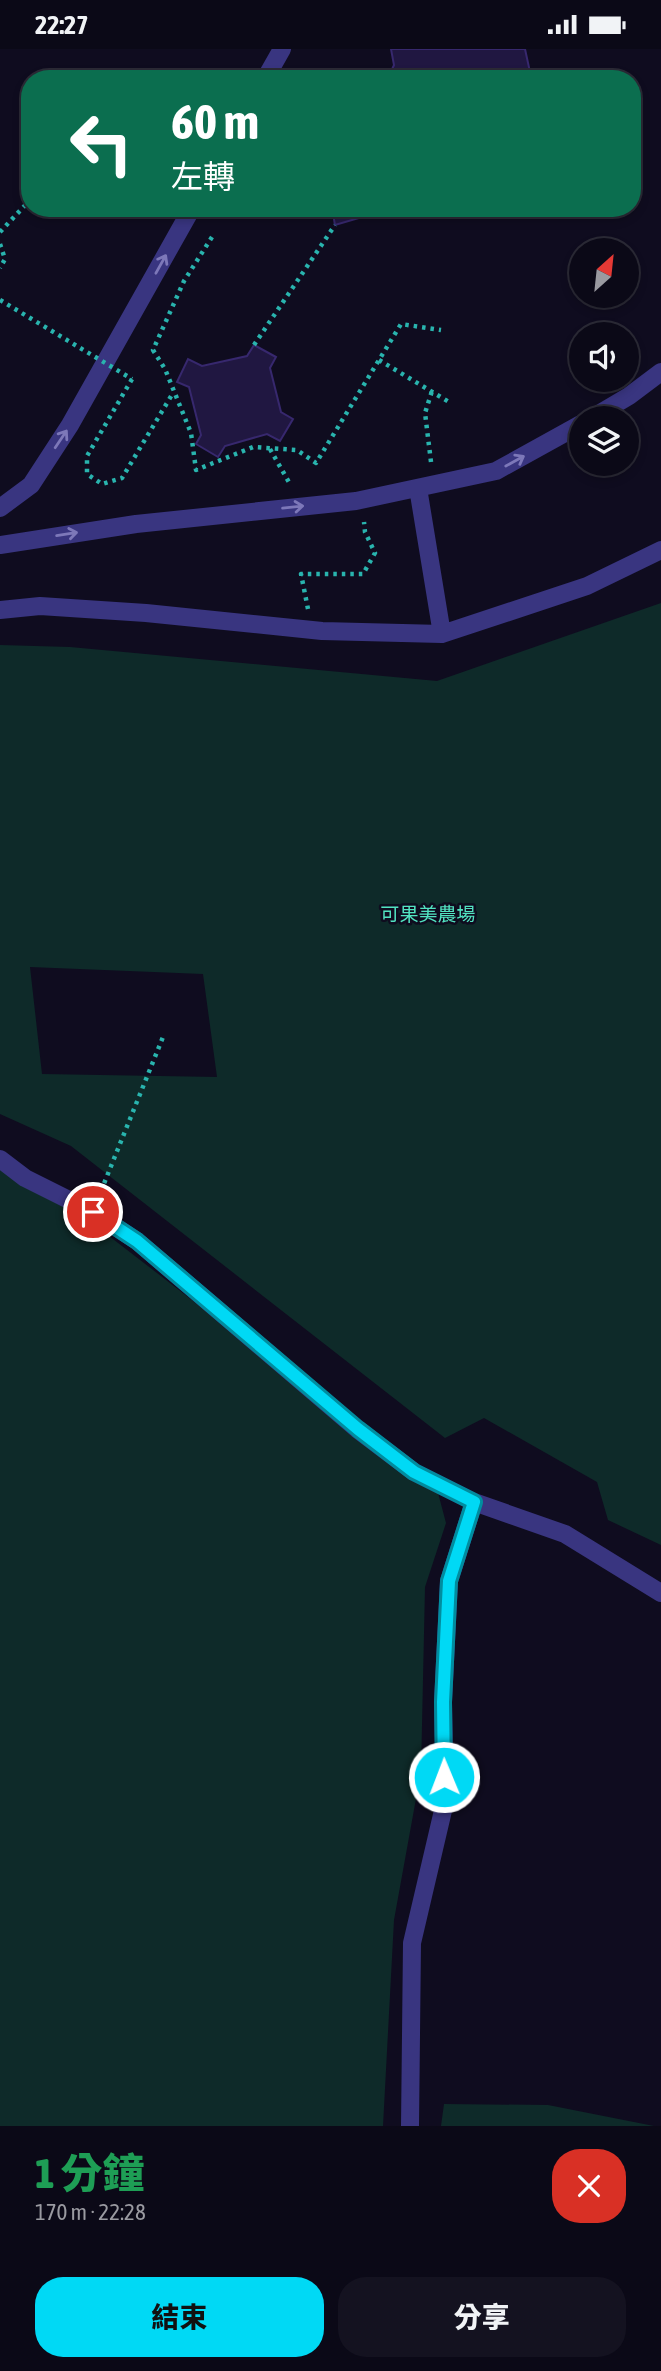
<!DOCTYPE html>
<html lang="zh-TW">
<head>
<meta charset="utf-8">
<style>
	:root { --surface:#0b0917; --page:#141220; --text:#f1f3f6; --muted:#9a9aa1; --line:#2b2a36; --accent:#00d9f5 }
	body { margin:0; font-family:"Asap Condensed","Noto Sans TC",sans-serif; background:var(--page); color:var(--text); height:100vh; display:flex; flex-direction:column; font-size:26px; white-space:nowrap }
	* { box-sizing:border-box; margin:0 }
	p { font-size:23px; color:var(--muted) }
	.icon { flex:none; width:38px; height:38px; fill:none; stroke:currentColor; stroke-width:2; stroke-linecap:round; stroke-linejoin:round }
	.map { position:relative; height:2077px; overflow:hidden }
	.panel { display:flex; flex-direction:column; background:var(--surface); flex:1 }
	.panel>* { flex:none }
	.top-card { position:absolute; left:21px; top:21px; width:620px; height:147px; border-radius:28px; box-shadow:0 4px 10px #0003,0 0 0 2px var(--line); background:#0b6e4f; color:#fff; overflow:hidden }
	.needle { width:46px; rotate:27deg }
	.controls { position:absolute; left:569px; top:189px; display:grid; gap:14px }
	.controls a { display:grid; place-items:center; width:70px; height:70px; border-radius:50%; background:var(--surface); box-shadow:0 4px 10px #0003,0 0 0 2px var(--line); font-size:35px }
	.pin { position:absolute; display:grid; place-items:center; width:60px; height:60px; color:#fff; margin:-30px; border:4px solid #fff; border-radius:50%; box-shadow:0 2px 7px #0007 }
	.me { position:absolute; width:77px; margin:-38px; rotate:359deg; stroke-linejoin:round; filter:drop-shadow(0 0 5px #0008) }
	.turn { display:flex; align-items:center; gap:24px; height:147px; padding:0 35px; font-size:32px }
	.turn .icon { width:91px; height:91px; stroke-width:2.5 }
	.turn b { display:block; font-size:49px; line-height:60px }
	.round { display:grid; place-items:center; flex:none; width:74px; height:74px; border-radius:28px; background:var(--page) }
	.summary { display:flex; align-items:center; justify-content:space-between; height:119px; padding:0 35px }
	h1 { font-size:42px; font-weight:800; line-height:52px; color:#1e9e55 }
	.primary-button { display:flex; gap:14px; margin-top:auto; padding:14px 35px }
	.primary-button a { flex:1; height:80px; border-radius:28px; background:var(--accent); color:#111; font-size:28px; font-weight:800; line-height:80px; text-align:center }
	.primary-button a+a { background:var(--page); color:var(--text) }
	.status { display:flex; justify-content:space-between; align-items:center; height:49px; padding:0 35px; background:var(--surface); direction:ltr }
	.status svg { height:19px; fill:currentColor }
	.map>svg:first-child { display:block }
</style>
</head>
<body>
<div class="status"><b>22:27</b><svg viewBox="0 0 49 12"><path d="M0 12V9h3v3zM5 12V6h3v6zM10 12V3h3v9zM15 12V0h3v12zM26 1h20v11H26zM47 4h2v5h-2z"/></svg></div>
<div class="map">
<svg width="661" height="2077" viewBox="0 0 661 2077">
	<rect width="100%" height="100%" fill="#0f0c1f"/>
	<path fill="#0e2a29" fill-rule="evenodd" d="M 661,554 L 661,1496 L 608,1471 L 597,1433 L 484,1369 L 445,1389 L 71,1097 L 0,1065 L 0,596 L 70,598 L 437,632 ZM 30,918 L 203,925 L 217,1028 L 42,1025 Z
		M 0,1117 L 26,1123 L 437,1440 L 446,1474 L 425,1538 L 421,1722 L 394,1871 L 383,2077 L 0,2077 Z
		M 444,2055 L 548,2056 L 654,2077 L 441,2077 Z"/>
	<path fill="#201741" stroke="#37286e" stroke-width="2" d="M 391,0 L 525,0 L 530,23 L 510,30 L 381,30 L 389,27 L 394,16 Z
		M 332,159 L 393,159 L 335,176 Z
		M 254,296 L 276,308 L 270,319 L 281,363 L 293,370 L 280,392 L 267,385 L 225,397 L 218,408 L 196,395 L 201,386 L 189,338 L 177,333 L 188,310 L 202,317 L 247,307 Z"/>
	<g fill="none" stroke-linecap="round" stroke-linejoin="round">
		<path stroke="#29b4ae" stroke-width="4.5" stroke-dasharray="3.5 5" stroke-linecap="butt" d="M 0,183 L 30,151
			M 212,188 L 184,232 L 153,301 L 165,320 L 191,384 L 196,421 L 253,398 L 297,401 L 316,414 L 401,275 L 441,281
			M 0,195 L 5,210 L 0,219
			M 254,296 L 335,176
			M 379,311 L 449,353
			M 132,330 L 87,407 L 87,425 L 102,435 L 122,429 L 173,344
			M 270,400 L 290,435
			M 431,413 L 425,364 L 432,342
			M 308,560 L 301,525 L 363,525 L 375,504 L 365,483 L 364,473
			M 101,1142 L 163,988"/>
		<path stroke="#393580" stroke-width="18" d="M 265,30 L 282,0
			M 592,369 L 629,347 L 661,323
			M 418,439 L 442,585
			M 0,459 L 31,436 L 70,376 L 192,159
			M 0,496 L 136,475 L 356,452 L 496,422 L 581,375
			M 0,561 L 40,557 L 146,564 L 322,582 L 442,585 L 587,537 L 661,501
			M 0,1110 L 25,1129 L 93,1163 L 137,1192 L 357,1380 L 414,1423 L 474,1453 L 565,1485 L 661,1544
			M 410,2077 L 412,1894 L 445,1753 L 443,1653 L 449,1532 L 474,1453"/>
		<path stroke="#29b4ae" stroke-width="4.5" stroke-dasharray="3.5 5" stroke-linecap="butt" d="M 0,251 L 132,330"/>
	</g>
	<defs><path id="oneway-shaft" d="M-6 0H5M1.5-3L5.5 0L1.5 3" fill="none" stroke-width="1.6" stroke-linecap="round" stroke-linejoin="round" transform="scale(1.75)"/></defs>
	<g stroke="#7d78b9">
		<use href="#oneway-shaft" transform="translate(161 215) rotate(-61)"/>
		<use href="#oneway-shaft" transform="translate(61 390) rotate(-56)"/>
		<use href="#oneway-shaft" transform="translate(515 412) rotate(-29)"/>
		<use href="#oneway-shaft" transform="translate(293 458) rotate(-6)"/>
		<use href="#oneway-shaft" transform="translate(67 485) rotate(-9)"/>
	</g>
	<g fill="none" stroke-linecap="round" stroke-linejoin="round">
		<defs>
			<path id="route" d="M 93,1163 L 137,1192 L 358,1380 L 414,1423 L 474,1453 L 449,1532 L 443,1653 L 444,1728"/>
		</defs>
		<use href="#route" stroke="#008d9f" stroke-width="18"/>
		<use href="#route" stroke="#00d9f5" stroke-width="12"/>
	</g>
	<g text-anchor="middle" stroke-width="5" stroke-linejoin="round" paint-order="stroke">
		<g font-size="19" fill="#52e3c1" stroke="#0f0c1f">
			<text x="428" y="872">可果美農場</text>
		</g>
	</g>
</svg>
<div class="controls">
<a><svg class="needle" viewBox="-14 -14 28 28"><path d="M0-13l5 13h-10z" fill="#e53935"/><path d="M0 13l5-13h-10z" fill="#9a9aa1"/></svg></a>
<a><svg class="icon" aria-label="sound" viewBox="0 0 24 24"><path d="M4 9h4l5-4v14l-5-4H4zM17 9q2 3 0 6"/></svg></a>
<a><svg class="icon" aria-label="layers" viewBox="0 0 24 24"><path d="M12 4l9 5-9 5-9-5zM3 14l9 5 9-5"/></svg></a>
</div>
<div class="pin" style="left:93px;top:1163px;background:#d93025"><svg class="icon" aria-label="arrive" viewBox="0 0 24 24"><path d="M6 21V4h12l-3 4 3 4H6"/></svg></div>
<svg class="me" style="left:444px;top:1728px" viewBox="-20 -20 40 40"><circle r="17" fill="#00d9f5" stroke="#fff" stroke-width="3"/><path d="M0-11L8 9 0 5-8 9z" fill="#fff"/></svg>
<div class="top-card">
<div class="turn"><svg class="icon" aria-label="left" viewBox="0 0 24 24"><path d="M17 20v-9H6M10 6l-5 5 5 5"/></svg><div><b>60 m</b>左轉</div></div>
</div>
</div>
<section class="panel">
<div class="summary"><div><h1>1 分鐘</h1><p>170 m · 22:28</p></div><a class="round" style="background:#d93025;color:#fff"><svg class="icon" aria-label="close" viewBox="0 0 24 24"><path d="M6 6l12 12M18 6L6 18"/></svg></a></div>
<div class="primary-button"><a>結束</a><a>分享</a></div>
</section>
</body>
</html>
